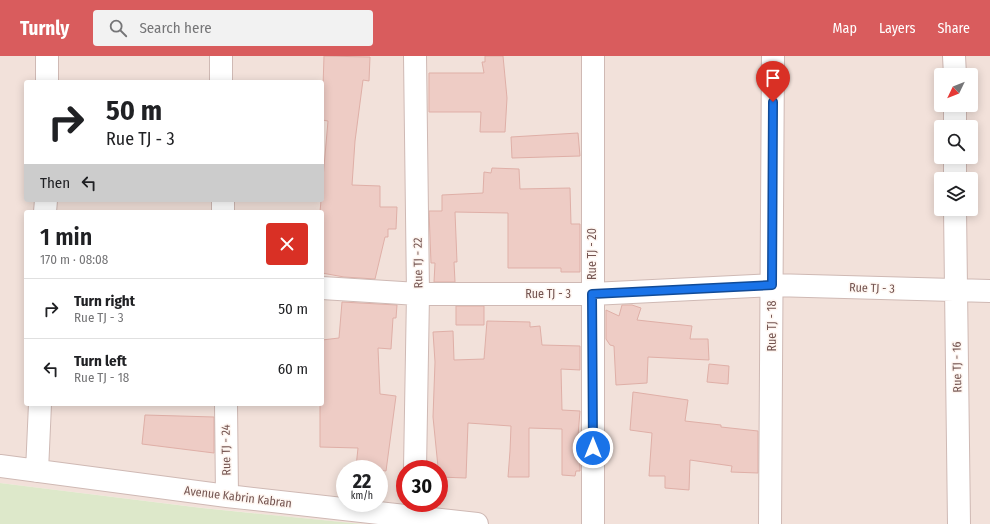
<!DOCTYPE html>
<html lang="en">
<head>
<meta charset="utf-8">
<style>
	:root { --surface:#fff; --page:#f2f2f2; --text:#202124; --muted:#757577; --line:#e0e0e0; --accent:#d95c5d }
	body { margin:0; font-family:"Fira Sans Condensed",sans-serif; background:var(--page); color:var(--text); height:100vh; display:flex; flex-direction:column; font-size:15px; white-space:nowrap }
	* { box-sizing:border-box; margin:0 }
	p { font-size:13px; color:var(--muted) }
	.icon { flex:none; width:22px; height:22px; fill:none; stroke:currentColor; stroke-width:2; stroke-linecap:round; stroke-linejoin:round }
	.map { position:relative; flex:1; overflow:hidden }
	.drawer { position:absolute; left:24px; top:154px; width:300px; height:196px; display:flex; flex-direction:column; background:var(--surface); border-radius:4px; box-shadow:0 2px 10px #0003 }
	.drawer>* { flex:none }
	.banner { position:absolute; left:24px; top:24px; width:300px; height:122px; border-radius:4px; box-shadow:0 2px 10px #0003; background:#fff; color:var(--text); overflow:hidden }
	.needle { width:26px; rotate:227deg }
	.tools { position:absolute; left:934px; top:12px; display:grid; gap:8px }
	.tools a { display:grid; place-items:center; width:44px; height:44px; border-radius:4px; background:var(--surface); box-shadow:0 2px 10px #0003; font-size:20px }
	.speed { position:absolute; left:336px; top:404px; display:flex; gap:8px; font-size:20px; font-weight:700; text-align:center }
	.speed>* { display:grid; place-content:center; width:52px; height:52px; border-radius:50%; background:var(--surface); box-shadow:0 2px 10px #0003; line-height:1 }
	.speed small { font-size:10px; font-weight:400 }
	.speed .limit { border:6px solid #d22; background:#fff; color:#111 }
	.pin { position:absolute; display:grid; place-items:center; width:34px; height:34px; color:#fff; margin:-41px -17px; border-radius:50% 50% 50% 0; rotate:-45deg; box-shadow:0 0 4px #0007 }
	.pin .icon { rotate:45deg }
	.me { position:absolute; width:44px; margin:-22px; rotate:0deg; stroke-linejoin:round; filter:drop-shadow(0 0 3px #0008) }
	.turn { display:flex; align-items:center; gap:14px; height:84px; padding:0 16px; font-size:18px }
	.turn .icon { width:52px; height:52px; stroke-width:2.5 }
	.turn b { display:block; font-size:28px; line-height:34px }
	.then { display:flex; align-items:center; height:38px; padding:0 16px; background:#0003; gap:8px; font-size:15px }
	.round { display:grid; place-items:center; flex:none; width:42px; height:42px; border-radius:4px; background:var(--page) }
	.overview { display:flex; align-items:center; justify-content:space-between; height:68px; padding:0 16px }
	h1 { font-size:24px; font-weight:600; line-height:30px }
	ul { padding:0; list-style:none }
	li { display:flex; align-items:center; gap:12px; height:60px; padding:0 16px; border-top:1px solid var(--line) }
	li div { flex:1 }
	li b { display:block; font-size:15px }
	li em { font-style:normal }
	header { display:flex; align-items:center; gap:24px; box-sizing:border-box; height:56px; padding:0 20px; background:var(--accent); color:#fff }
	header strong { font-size:19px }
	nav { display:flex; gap:22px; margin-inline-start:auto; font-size:14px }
	.search { width:280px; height:36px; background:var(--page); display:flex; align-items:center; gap:10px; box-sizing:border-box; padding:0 14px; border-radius:4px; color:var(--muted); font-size:15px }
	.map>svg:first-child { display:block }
</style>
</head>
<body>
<header>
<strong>Turnly</strong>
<div class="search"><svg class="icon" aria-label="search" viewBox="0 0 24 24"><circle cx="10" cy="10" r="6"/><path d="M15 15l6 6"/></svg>Search here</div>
<nav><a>Map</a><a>Layers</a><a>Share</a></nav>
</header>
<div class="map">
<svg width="990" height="468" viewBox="0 0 990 468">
	<rect width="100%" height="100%" fill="#fbf1eb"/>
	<path fill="#f2e1da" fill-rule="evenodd" d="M 0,0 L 990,0 L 990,468 L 362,468 L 203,452 L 0,427 ZM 941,19 L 971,19 L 971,49 L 941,49 ZM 26,26 L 322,26 L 322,144 L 26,144 ZM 941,71 L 971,71 L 971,101 L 941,101 ZM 941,123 L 971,123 L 971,153 L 941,153 ZM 26,156 L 322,156 L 322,348 L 26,348 ZM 345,413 L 379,413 L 379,447 L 345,447 ZM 405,413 L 439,413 L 439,447 L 405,447 Z"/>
	<path fill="#dde8ca" d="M 0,427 L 202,452 L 362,468 L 0,468 Z"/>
	<path fill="#eeccc5" stroke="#dfafa7" d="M 324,0 L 370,1 L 369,25 L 363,24 L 355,85 L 352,129 L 380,130 L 380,151 L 397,151 L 396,173 L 388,173 L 388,181 L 385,181 L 375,223 L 344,221 L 322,217 L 322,156 L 320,156 L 328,65 L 322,64 L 322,31 L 323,31 Z
		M 485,0 L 503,0 L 507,42 L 505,76 L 480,76 L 481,56 L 429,56 L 429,17 L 484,17 L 482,6 L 485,6 Z
		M 578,77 L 580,100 L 512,102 L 511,81 Z
		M 492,112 L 519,113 L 520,133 L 570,132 L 571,168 L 580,168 L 580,216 L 561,216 L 561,212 L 508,212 L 508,157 L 455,156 L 457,206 L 454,206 L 455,226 L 434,226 L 435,207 L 431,207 L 429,155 L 442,155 L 442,139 L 483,137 L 484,116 L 491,117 Z
		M 342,246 L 397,249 L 396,262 L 393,262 L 391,293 L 378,292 L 380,338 L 396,340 L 386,415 L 356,411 L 358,392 L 320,391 L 320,348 L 322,348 L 322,284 L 339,282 Z
		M 622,249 L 632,249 L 641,252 L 637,264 L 692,270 L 690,283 L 708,283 L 709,304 L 648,301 L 647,327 L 616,329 L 614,290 L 610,289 L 606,283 L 606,254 L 619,260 Z
		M 456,250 L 484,250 L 484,269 L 456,269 Z
		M 487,265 L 530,266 L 530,271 L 540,270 L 542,289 L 580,290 L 580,314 L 561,313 L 562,354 L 580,355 L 577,392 L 580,392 L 580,415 L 576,415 L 575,420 L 562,419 L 562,373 L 529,372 L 529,421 L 508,421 L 510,395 L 511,370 L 468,367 L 466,422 L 439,421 L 433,361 L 435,306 L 433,276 L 453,275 L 454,304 L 484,303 Z
		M 709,308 L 729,310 L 728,328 L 707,326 Z
		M 633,336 L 688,344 L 685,365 L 721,369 L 721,371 L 758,375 L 758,417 L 731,416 L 732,410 L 690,404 L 689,434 L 665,432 L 665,420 L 649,420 L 652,377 L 630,374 Z
		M 145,359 L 214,361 L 214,397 L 142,388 Z"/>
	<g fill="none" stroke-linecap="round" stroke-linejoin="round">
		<defs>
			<path id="minor" d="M 221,0 L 221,26
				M 415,0 L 418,238 L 415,413
				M 593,0 L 593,468
				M 954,0 L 955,19
				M 47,26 L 47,0
				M 955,49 L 955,71
				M 955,101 L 955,123
				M 223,144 L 223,156
				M 955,153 L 959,468
				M 45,156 L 46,144
				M 322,232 L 418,238 L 592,238 L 772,229 L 990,235
				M 226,348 L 227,440
				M 0,410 L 227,440 L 477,468
				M 37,415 L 40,348
				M 770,468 L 773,0"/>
		</defs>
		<use href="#minor" stroke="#cfb9b4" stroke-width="24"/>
		<use href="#minor" stroke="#fff" stroke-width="22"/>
	</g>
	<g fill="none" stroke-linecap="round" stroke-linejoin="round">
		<defs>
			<path id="route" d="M 593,392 L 592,238 L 772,229 L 773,46"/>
		</defs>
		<use href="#route" stroke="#114b97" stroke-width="10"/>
		<use href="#route" stroke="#1a73e8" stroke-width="7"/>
	</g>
	<g text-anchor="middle" stroke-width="3" stroke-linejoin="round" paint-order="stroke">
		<g font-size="12" fill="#745450" stroke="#fef6f1">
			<text transform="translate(592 198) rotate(-90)" y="4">Rue TJ - 20</text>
			<text transform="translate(418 207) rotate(-91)" y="4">Rue TJ - 22</text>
			<text transform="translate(872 232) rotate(2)" y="4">Rue TJ - 3</text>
			<text x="548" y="242">Rue TJ - 3</text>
			<text transform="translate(772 270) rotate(-90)" y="4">Rue TJ - 18</text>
			<text transform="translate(957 311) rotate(-91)" y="4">Rue TJ - 16</text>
			<text transform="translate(226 394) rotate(-91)" y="4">Rue TJ - 24</text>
			<text transform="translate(238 441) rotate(7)" y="4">Avenue Kabrin Kabran</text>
		</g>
	</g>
</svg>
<div class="tools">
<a><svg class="needle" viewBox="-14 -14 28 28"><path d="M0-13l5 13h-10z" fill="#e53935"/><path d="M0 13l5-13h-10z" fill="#757577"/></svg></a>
<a><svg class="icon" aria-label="search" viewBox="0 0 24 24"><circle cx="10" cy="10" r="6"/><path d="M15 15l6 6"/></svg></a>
<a><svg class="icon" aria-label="layers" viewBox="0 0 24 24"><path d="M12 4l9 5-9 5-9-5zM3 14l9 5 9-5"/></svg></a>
</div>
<div class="speed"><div>22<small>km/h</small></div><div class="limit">30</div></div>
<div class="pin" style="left:773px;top:46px;background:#d93025"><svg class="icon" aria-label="arrive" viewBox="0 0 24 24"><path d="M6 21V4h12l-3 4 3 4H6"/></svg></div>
<svg class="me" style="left:593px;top:392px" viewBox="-20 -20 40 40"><circle r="17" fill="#1a73e8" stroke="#fff" stroke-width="3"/><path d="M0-11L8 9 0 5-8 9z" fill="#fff"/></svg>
<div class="banner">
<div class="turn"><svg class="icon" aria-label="right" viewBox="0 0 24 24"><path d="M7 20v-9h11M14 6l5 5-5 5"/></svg><div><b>50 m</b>Rue TJ - 3</div></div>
<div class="then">Then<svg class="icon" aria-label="left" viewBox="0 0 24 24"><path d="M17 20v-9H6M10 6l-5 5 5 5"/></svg></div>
</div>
<section class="drawer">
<div class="overview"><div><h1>1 min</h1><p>170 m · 08:08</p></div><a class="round" style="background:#d93025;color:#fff"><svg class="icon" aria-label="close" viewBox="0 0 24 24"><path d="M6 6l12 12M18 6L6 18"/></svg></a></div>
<ul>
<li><svg class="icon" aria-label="right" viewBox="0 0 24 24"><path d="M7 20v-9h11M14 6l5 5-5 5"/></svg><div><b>Turn right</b><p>Rue TJ - 3</p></div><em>50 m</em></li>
<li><svg class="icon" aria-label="left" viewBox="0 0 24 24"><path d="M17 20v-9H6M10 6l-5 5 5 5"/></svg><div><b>Turn left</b><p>Rue TJ - 18</p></div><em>60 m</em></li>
</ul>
</section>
</div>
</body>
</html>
